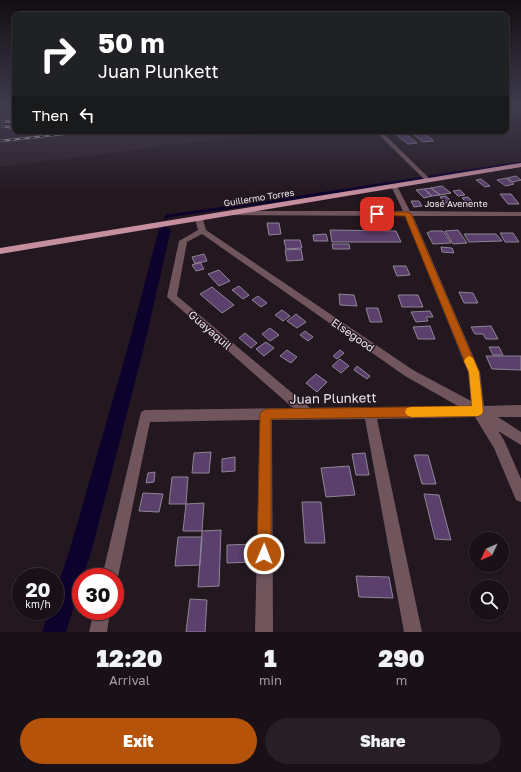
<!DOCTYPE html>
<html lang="en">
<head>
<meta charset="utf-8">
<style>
	:root { --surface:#1a1118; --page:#271f25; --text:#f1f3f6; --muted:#9f9da2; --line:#383137; --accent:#b45309 }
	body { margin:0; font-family:"Golos Text",sans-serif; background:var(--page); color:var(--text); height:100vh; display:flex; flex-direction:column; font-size:15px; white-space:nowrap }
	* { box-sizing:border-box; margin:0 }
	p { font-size:13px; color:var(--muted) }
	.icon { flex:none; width:22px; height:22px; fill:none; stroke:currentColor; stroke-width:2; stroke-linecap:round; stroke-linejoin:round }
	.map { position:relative; height:632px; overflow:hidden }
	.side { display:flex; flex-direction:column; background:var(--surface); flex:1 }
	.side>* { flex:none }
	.banner { position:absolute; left:12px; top:12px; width:497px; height:122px; border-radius:8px; box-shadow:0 1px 3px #0004,0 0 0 1px var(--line); background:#202124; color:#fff; overflow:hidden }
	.needle { width:26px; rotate:226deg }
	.buttons { position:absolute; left:469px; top:532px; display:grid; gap:8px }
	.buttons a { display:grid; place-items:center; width:40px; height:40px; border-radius:50%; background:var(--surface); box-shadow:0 1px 3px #0004,0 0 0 1px var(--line); font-size:20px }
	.speed { position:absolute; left:12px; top:568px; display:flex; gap:8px; font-size:20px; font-weight:700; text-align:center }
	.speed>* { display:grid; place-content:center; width:52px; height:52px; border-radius:50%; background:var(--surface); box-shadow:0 1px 3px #0004,0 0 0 1px var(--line); line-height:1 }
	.speed small { font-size:10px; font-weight:400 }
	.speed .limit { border:6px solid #d22; background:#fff; color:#111 }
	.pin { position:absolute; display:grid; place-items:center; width:34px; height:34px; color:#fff; margin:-17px; border-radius:8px; box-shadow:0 2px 6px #0006 }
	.me { position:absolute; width:44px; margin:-22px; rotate:1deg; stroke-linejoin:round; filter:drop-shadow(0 0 3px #0008) }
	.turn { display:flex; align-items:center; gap:14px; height:84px; padding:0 20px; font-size:18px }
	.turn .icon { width:52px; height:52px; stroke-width:2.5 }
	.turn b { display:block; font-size:28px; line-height:34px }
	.then { display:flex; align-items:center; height:38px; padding:0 20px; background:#0003; gap:8px; font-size:15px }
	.eta { display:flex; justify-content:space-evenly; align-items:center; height:68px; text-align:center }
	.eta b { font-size:24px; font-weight:800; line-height:28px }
	.button { display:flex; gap:8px; margin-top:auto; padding:8px 20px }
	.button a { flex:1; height:46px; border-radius:24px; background:var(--accent); color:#fff; font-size:16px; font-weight:800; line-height:46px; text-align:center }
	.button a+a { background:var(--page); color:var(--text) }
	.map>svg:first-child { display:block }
</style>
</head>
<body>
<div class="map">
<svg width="521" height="632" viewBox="0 0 521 632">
	<rect width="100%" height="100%" fill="#231720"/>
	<path fill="#2f1e2b" d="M 0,106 L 15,106 L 15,131 L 285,131 L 0,167 Z"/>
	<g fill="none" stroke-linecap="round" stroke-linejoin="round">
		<path stroke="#0c022c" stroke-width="2.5" d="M 500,166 L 521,163"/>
		<path stroke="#0c022c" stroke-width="3" d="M 166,218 L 167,216 L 269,202 L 506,165"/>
		<path fill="#0c022c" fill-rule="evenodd" d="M 165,226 L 171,229 L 144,347 L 92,549 L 83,577 L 81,577 L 81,584 L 66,632 L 42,632 L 49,611 L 55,611 L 55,593 L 70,549 L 128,347 L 159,229 Z"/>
	</g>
	<path fill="#5b3f6d" stroke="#8e8695" d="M 391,131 L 402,131 L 417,143 L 408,144 Z
		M 409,131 L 421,131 L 434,141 L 423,142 Z
		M 516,176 L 521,180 L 513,182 L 507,178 Z
		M 506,178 L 514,184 L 506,186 L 497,180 Z
		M 481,179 L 490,186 L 485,187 L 476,180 Z
		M 442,186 L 451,193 L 440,195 L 431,188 Z
		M 431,188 L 440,195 L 432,196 L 424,189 Z
		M 424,189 L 432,196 L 424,198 L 416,190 Z
		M 460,190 L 465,195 L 458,196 L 453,191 Z
		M 500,194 L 511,194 L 519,204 L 508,204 Z
		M 446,196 L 452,202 L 445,203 L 440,197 Z
		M 468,197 L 475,204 L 469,205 L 462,198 Z
		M 411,201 L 419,201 L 422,206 L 414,207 Z
		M 267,223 L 279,223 L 281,234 L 269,235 Z
		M 330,230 L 396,231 L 401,242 L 332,242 Z
		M 458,230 L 467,243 L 453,244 L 445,231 Z
		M 431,231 L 443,231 L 451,243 L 433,244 L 427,233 Z
		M 500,233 L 513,233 L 519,242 L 505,242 Z
		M 326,234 L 328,241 L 314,241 L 313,235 Z
		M 464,234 L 496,234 L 502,241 L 469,242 Z
		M 284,240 L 300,240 L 302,248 L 286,249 Z
		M 332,244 L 349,244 L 350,249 L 333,249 Z
		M 441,247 L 452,248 L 454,253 L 442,252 Z
		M 301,249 L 303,260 L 287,261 L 285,250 Z
		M 204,254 L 207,261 L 195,264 L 192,257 Z
		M 200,262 L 204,269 L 196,271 L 192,265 Z
		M 393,266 L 406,266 L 410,275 L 397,276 Z
		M 219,270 L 230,281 L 219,286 L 208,274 Z
		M 239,286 L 249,295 L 243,299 L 232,290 Z
		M 212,287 L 234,305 L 222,313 L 200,294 Z
		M 459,292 L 473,293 L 478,303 L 464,303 Z
		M 339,294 L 354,295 L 357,306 L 340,305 Z
		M 398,295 L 418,295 L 423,307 L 402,307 Z
		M 258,296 L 267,303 L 261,307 L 252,300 Z
		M 366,308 L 378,308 L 382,322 L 370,322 Z
		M 282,310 L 290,316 L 283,321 L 275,315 Z
		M 430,311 L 433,317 L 426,317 L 428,321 L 416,322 L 411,312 Z
		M 296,314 L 306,322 L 297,328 L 287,321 Z
		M 430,326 L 435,339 L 418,339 L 413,327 Z
		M 491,326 L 498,339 L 486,339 L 483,334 L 475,334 L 471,327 Z
		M 270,328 L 279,335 L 270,341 L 262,334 Z
		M 305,331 L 313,337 L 308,341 L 300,335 Z
		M 245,333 L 257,343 L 251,348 L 239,338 Z
		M 266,342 L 274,348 L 264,356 L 256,349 Z
		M 489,347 L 499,347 L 503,355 L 493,355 Z
		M 287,350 L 297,357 L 291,363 L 280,356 Z
		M 340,350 L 344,353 L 337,359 L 333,356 Z
		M 486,356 L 521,356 L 521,370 L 492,369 Z
		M 340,359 L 349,366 L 341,373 L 332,366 Z
		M 357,366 L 370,376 L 367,379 L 354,370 Z
		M 316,374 L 327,382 L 317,392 L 306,383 Z
		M 211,452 L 209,473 L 192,473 L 194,453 Z
		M 365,453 L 369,475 L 356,475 L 352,454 Z
		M 414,455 L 428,455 L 436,484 L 422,484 Z
		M 235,457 L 235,471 L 222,472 L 222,459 Z
		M 349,466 L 355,495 L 326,497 L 321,468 Z
		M 155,472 L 154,482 L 146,483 L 148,473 Z
		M 172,477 L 188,477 L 186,504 L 169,504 Z
		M 143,493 L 163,494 L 159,512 L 139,511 Z
		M 424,494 L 439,495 L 451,540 L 435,539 Z
		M 302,502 L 321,502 L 325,543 L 305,543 Z
		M 204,503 L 202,531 L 183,531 L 186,504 Z
		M 221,530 L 219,586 L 198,587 L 202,531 Z
		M 178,537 L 202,537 L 200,565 L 175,566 Z
		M 255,544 L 255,562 L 227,563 L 227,545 Z
		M 486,565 L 497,565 L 499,570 L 487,568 Z
		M 356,576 L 389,577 L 393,598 L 359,597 Z
		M 190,599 L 207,600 L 205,632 L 186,632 Z"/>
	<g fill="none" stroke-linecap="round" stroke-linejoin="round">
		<path fill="#70555d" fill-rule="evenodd" d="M 375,131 L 381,131 L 430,179 L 430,181 L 426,181 Z
			M 394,184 L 397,186 L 410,211 L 521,212 L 521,216 L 413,216 L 480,372 L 484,406 L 521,405 L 521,417 L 498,417 L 521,432 L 521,445 L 498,431 L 504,440 L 521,479 L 521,502 L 516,500 L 494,448 L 475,417 L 377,419 L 422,632 L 404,632 L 365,419 L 272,420 L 273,632 L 255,632 L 260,420 L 150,422 L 118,577 L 115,583 L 115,577 L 102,577 L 141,412 L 145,410 L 293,408 L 167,297 L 179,241 L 198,230 L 195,218 L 196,216 L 202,216 L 206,230 L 413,370 L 471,401 L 468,372 L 405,216 L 229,215 L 225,213 L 229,211 L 403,211 L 391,186 ZM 202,234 L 405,376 L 458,406 L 310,408 L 177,296 L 187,242 Z
			M 94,611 L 110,611 L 107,632 L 89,632 Z"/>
		<path fill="#c68fa0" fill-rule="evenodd" d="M 521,163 L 521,167 L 0,254 L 0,248 Z"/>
		<defs>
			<path id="rail" d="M 0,121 L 15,122
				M 0,126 L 15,128
				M 0,141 L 90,131"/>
		</defs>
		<use href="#rail" stroke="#c3b9c0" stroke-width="2.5"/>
		<use href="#rail" stroke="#231720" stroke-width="1.5" stroke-dasharray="5" stroke-linecap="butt"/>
	</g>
	<linearGradient id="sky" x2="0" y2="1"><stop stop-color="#130d12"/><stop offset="0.55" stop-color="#3f3c4e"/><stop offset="1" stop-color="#3f3c4e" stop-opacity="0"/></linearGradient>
	<rect width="521" height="194" fill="url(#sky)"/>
	<path fill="#b45309" stroke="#753606" d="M 377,212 L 408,212 L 411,214 L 479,372 L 483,411 L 482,414 L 478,416 L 271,419 L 271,554 L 269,559 L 264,561 L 259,559 L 257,554 L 260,414 L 262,411 L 266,409 L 472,406 L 469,372 L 405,216 L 375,215 L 374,214 Z"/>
	<path fill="#f59e0b" d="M 469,356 L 473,358 L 479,372 L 483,411 L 482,414 L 478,416 L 411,417 L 407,415 L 405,412 L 407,408 L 411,407 L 472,406 L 469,372 L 464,361 L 466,358 Z"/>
	<g text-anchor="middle" stroke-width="3" stroke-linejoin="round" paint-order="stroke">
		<g font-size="9" fill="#f2e9f0" stroke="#231720">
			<text transform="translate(259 198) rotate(-9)" y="3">Guillermo Torres</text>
			<text x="456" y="207">José Avenente</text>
		</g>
		<g font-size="11" fill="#f2e9f0" stroke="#231720">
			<text transform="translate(210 330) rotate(41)" y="4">Guayaquil</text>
			<text transform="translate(353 335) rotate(35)" y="4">Elsegood</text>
		</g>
		<g font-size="13" fill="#f2e9f0" stroke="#231720">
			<text transform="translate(333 398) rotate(-1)" y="5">Juan Plunkett</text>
		</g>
	</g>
</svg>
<div class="buttons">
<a><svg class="needle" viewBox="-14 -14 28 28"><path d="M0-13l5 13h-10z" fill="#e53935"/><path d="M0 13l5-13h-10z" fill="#9f9da2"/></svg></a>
<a><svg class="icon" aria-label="search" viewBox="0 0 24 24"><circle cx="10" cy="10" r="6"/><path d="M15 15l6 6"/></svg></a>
</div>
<div class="speed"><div>20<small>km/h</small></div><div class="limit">30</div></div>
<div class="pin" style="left:377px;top:214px;background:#d93025"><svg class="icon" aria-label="arrive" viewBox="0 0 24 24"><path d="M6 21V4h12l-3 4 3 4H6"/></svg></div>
<svg class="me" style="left:264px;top:554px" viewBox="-20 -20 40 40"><circle r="17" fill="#b45309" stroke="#fff" stroke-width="3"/><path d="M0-11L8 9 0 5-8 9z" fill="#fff"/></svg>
<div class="banner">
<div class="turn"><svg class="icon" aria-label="right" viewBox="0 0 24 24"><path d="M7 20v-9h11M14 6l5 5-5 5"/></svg><div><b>50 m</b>Juan Plunkett</div></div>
<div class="then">Then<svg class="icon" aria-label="left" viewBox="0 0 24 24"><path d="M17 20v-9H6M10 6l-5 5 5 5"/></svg></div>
</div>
</div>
<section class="side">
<div class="eta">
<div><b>12:20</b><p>Arrival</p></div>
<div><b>1</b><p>min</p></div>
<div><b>290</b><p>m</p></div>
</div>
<div class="button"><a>Exit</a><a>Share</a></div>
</section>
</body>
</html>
